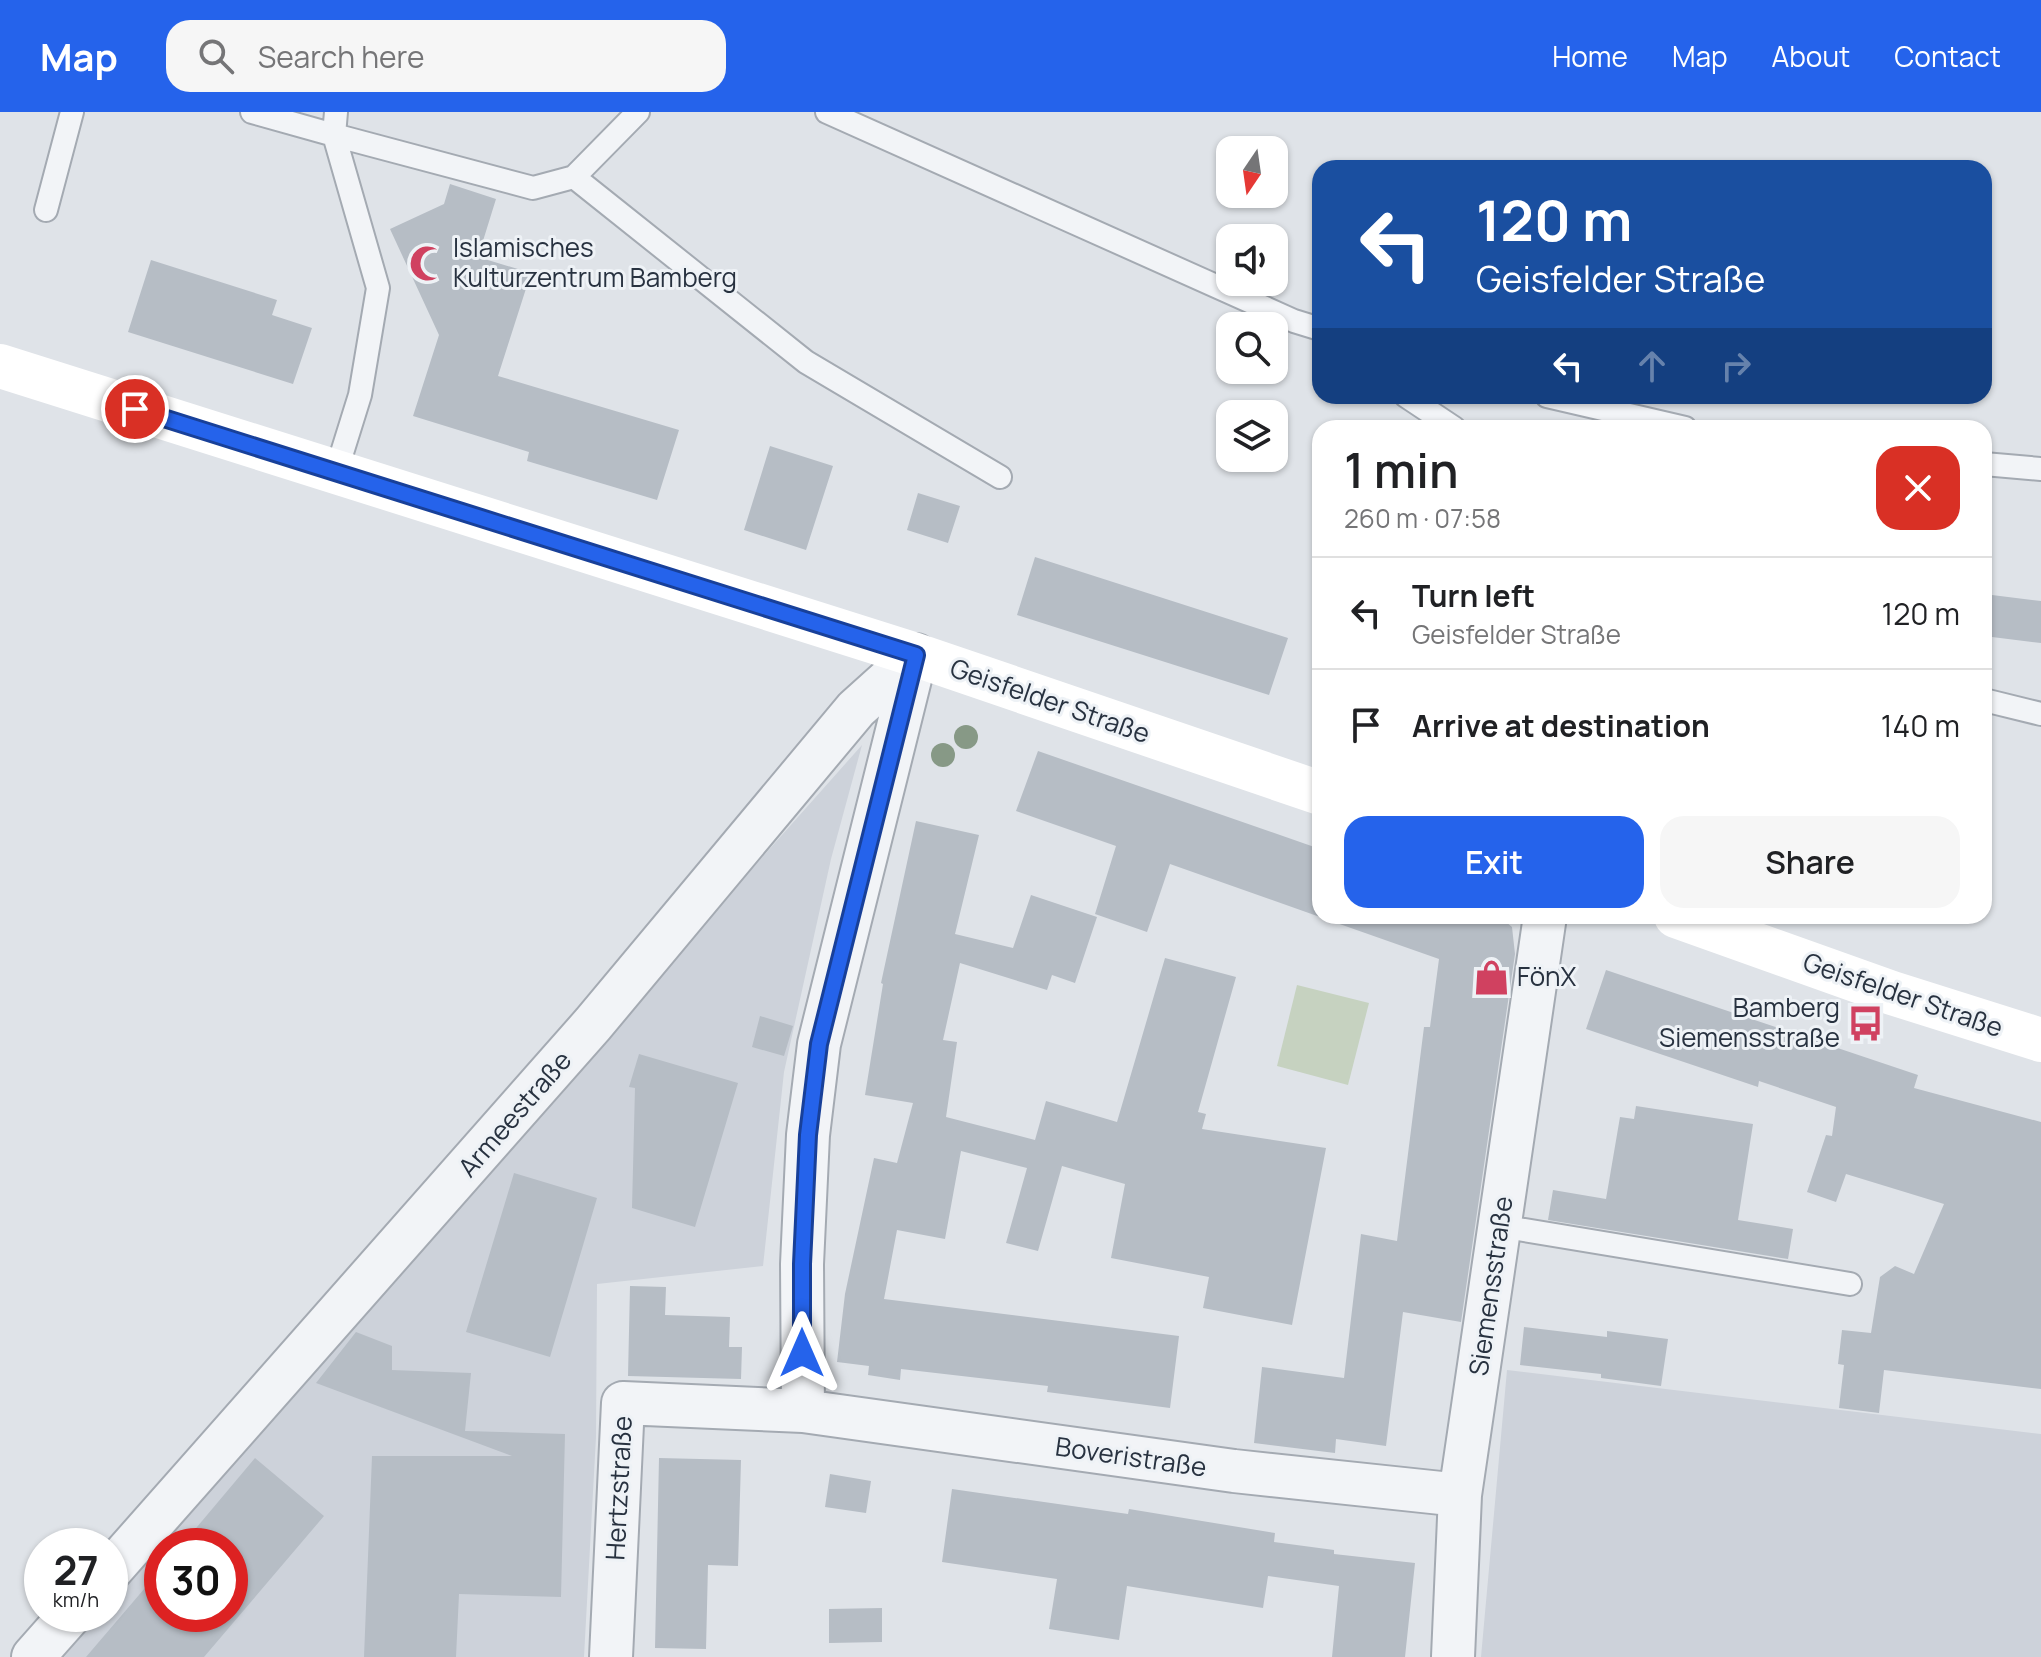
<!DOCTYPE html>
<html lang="en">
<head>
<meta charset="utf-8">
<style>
	:root { --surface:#fff; --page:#f6f6f6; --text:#202124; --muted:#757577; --line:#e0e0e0; --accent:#2563eb }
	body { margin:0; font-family:Manrope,sans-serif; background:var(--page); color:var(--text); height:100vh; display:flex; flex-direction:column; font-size:30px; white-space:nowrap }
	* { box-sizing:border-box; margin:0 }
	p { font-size:26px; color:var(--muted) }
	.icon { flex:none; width:44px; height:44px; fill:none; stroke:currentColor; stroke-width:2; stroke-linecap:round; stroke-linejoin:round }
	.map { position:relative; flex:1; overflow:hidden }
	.details { position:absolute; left:1312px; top:308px; width:680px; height:504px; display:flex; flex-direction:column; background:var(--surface); border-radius:24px; box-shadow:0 2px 6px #0004 }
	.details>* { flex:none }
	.top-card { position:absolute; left:1312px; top:48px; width:680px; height:244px; border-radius:24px; box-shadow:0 2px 6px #0004; background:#1a4fa0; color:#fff; overflow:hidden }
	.needle { width:52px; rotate:193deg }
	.controls { position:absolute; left:1216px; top:24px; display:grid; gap:16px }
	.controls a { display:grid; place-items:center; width:72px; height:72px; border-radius:16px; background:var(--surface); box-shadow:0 2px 6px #0004; font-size:40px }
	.speed { position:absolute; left:24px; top:1416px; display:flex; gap:16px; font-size:40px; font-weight:700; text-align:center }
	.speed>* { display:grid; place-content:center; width:104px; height:104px; border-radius:50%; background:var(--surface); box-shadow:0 2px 6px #0004; line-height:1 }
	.speed small { font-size:20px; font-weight:400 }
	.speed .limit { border:12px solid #d22; background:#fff; color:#111 }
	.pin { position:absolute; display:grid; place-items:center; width:68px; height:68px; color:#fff; margin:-34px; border:4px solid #fff; border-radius:50%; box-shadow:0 2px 8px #0007 }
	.me { position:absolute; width:88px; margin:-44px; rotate:0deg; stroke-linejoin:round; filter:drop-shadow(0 0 6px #0008) }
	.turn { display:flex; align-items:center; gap:28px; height:168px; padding:0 32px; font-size:36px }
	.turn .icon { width:104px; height:104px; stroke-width:2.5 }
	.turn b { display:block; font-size:56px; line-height:68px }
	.lanes { display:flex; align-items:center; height:76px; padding:0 32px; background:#0003; justify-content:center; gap:40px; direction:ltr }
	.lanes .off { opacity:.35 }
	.round { display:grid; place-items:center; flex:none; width:84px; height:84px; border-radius:24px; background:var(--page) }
	.headline { display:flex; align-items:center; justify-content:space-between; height:136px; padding:0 32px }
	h1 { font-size:48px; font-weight:600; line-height:60px }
	.primary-button { display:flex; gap:16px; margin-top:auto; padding:16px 32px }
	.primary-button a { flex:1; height:92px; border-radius:24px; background:var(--accent); color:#fff; font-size:32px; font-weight:600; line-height:92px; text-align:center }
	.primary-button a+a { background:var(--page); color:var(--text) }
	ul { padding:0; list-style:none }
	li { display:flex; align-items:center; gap:24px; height:112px; padding:0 32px; border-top:2px solid var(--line) }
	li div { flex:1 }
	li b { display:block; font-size:30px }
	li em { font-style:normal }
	header { display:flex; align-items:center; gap:48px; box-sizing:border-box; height:112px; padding:0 40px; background:var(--accent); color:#fff }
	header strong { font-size:38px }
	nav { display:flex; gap:44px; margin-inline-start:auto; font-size:28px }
	.search { width:560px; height:72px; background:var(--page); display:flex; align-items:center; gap:20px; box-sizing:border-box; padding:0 28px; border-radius:24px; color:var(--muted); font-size:30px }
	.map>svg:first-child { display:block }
</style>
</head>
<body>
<header>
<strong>Map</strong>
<div class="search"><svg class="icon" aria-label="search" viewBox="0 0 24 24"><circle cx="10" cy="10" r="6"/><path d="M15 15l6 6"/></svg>Search here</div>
<nav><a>Home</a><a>Map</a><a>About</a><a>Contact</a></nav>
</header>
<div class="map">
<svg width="2041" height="1545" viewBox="0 0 2041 1545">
	<rect width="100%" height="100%" fill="#dfe3e8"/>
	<path fill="#cdd2da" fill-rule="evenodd" d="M 862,633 L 831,747 L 784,960 L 763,1154 L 597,1172 L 596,1325 L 584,1545 L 64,1545 L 100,1502 L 110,1502 L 110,1491 L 345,1215 ZM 162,1434 L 230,1434 L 230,1502 L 162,1502 Z
		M 1507,1258 L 2041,1322 L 2041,1545 L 1481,1545 Z"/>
	<path fill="#c6d2c0" d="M 1297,873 L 1369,891 L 1348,973 L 1277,954 Z"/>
	<path fill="#b6bdc5" d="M 450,72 L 496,87 L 478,145 L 531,161 L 498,264 L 679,318 L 657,388 L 527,349 L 529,340 L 413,304 L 439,223 L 390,117 L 444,92 Z
		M 151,148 L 277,188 L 272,203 L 312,216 L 293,272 L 128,220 Z
		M 770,334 L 833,354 L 806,438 L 744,418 Z
		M 918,381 L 960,394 L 948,431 L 907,418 Z
		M 1035,445 L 1288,526 L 1269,583 L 1017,503 Z
		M 1984,482 L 2041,489 L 2041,531 L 1984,524 Z
		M 1038,639 L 1320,737 L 1320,805 L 1170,752 L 1147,820 L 1095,802 L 1116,734 L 1016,699 Z
		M 916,709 L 979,723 L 955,822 L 1013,836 L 1031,783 L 1097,805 L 1075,871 L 1052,863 L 1047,878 L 960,851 L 943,928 L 957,930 L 946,1005 L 1035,1028 L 1046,989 L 1117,1010 L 1165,846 L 1236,865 L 1198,1000 L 1206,1002 L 1202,1017 L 1326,1036 L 1292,1213 L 1203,1196 L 1209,1165 L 1111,1146 L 1125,1072 L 1062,1054 L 1038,1139 L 1006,1131 L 1027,1056 L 961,1039 L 945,1127 L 897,1118 L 884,1187 L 1179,1224 L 1170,1296 L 1047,1280 L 1048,1274 L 901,1257 L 900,1268 L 868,1263 L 869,1254 L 837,1250 L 845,1182 L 874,1046 L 897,1051 L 913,991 L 865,983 L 883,872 L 881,871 Z
		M 1332,804 L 1499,804 L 1512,815 L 1515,842 L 1461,1210 L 1403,1200 L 1386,1334 L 1336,1327 L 1335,1341 L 1254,1331 L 1262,1255 L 1344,1266 L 1361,1122 L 1397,1129 L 1424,915 L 1430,915 L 1439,847 L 1331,809 Z
		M 1606,858 L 1918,963 L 1914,976 L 2041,1010 L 2041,1277 L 1884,1258 L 1879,1301 L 1839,1296 L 1844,1253 L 1838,1252 L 1842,1218 L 1871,1221 L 1880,1165 L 1895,1154 L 1914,1162 L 1944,1092 L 1846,1062 L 1836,1090 L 1807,1080 L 1826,1023 L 1832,1024 L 1836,995 L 1759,969 L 1758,975 L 1586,917 Z
		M 760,904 L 793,914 L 784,944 L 752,935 Z
		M 639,942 L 738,971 L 695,1115 L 632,1096 L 635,976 L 629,975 Z
		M 1636,994 L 1753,1012 L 1738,1108 L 1793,1117 L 1788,1147 L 1548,1108 L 1553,1078 L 1606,1087 L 1620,1005 L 1634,1007 Z
		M 514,1061 L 597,1086 L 550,1245 L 466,1220 Z
		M 630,1174 L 666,1175 L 665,1203 L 730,1205 L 729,1235 L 742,1235 L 741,1267 L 628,1264 Z
		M 1524,1215 L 1607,1225 L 1607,1219 L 1668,1227 L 1661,1274 L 1601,1266 L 1601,1262 L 1520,1253 Z
		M 356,1220 L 392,1234 L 392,1258 L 471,1261 L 465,1319 L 565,1322 L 561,1485 L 459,1482 L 456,1545 L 364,1545 L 372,1344 L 512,1344 L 316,1271 Z
		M 255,1346 L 324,1404 L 204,1545 L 86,1545 L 162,1456 L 162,1502 L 230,1502 L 230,1434 L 181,1434 Z
		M 659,1346 L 741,1348 L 738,1454 L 708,1453 L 706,1537 L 655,1536 Z
		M 830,1362 L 871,1369 L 866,1401 L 825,1395 Z
		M 952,1377 L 1128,1402 L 1129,1397 L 1275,1421 L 1274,1430 L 1334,1438 L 1334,1442 L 1415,1451 L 1405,1545 L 1332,1545 L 1339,1474 L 1268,1464 L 1263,1496 L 1127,1474 L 1119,1528 L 1049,1517 L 1057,1467 L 942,1450 Z
		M 882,1496 L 882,1530 L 829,1531 L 829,1497 Z"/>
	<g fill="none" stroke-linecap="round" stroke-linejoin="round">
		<defs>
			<path id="service" d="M 252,0 L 334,23 L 336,0
				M 638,0 L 574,65 L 806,250 L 1000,365
				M 827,0 L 1294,209 L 1320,217
				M 46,98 L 72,0
				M 1406,284 L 1454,316
				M 1547,284 L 1685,316
				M 1984,352 L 2041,357
				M 336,360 L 360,283 L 378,176 L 334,23 L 533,76 L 574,65
				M 1984,588 L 2041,602
				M 1500,1114 L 1850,1172"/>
			<path id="minor" d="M 803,1299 L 802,1152 L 808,1023 L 819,932 L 916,543
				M 110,1459 L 593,912 L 856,597 L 916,543
				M 33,1545 L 71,1502
				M 611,1545 L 623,1291 L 803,1299 L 1234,1359 L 1460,1383
				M 1453,1545 L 1460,1383 L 1545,804"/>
		</defs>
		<use href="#service" stroke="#a4aab2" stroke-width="26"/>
		<use href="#minor" stroke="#a4aab2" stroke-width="46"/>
		<use href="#service" stroke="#f2f4f7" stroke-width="22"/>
		<use href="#minor" stroke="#f2f4f7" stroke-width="42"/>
		<path stroke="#fff" stroke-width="44" d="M 0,254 L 916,543 L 1320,681
			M 1676,804 L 1892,881 L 2041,928"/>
	</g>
	<g fill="#879986">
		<circle cx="966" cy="625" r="12"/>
		<circle cx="943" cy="643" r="12"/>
	</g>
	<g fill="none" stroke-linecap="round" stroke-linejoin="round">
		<defs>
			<path id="route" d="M 135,297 L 916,543 L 819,932 L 808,1023 L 802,1152 L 802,1241"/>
		</defs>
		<use href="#route" stroke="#184099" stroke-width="20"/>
		<use href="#route" stroke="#2563eb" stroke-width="14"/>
	</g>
	<defs>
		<symbol id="mosque-bare" viewBox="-9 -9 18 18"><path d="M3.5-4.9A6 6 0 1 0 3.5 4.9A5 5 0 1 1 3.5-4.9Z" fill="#d04160" stroke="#eef2f6" stroke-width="2.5" paint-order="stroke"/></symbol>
		<symbol id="shop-bare" viewBox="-9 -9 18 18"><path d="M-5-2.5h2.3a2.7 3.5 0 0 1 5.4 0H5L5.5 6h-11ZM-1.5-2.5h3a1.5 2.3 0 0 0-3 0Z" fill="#d04160" stroke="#eef2f6" stroke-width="2.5" paint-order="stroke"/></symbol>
		<symbol id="bus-bare" viewBox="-9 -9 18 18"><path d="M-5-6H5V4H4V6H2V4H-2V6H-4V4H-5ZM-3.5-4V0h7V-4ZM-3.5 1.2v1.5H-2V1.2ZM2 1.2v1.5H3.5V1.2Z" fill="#d04160" stroke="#eef2f6" stroke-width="2.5" paint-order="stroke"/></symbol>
	</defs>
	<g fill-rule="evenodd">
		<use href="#mosque-bare" x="402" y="126" width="51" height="51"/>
		<use href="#shop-bare" x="1466" y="840" width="51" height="51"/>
		<use href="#bus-bare" x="1840" y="886" width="51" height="51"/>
	</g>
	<g text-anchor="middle" stroke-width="6" stroke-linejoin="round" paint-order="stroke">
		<g font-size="26" fill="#283240" stroke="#eef2f6" text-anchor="start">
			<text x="453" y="145">Islamisches<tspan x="453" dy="30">Kulturzentrum Bamberg</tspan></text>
			<text x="1517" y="874">FönX</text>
			<text x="1840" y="905" text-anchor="end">Bamberg<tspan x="1840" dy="30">Siemensstraße</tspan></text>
		</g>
		<g font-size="26" fill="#283240" stroke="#eef2f6">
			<text transform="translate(1050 589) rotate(19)" y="9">Geisfelder Straße</text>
			<text transform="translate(1903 883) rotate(19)" y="9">Geisfelder Straße</text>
			<text transform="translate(515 1002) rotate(-49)" y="9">Armeestraße</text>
			<text transform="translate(1491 1174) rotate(-82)" y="9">Siemensstraße</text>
			<text transform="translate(1131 1345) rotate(8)" y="9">Boveristraße</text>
			<text transform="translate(619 1376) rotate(-87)" y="9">Hertzstraße</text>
		</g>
	</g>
</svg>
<div class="controls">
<a><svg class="needle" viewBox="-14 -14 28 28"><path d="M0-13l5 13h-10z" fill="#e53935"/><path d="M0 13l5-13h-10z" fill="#757577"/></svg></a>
<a><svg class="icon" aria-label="sound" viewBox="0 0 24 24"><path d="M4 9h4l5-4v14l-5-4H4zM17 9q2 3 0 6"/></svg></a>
<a><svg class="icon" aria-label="search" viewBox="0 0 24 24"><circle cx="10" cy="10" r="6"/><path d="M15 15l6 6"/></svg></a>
<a><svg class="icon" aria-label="layers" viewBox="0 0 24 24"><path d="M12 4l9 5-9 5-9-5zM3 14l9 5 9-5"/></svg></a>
</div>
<div class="speed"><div>27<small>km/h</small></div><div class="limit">30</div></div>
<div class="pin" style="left:135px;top:297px;background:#d93025"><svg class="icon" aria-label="arrive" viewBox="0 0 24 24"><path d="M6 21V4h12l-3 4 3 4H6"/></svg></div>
<svg class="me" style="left:802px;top:1241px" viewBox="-20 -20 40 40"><path d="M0-17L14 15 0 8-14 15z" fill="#2563eb" stroke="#fff" stroke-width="4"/></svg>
<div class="top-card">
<div class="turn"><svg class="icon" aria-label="left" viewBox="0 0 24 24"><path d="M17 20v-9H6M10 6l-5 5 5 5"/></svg><div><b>120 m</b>Geisfelder Straße</div></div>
<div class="lanes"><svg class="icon" aria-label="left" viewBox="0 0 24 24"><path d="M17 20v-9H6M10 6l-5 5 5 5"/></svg><svg class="icon off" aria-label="ahead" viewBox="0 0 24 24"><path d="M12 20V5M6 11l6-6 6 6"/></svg><svg class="icon off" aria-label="right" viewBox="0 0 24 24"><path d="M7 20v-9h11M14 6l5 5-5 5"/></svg></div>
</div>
<section class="details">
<div class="headline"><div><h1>1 min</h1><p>260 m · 07:58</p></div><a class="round" style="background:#d93025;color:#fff"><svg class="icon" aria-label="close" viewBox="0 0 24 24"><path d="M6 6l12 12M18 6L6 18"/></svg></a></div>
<ul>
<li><svg class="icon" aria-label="left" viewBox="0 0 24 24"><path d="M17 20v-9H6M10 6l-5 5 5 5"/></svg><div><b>Turn left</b><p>Geisfelder Straße</p></div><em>120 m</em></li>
<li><svg class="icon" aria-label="arrive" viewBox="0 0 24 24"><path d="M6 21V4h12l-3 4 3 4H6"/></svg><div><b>Arrive at destination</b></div><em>140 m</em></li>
</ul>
<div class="primary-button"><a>Exit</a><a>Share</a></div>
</section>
</div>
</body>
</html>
